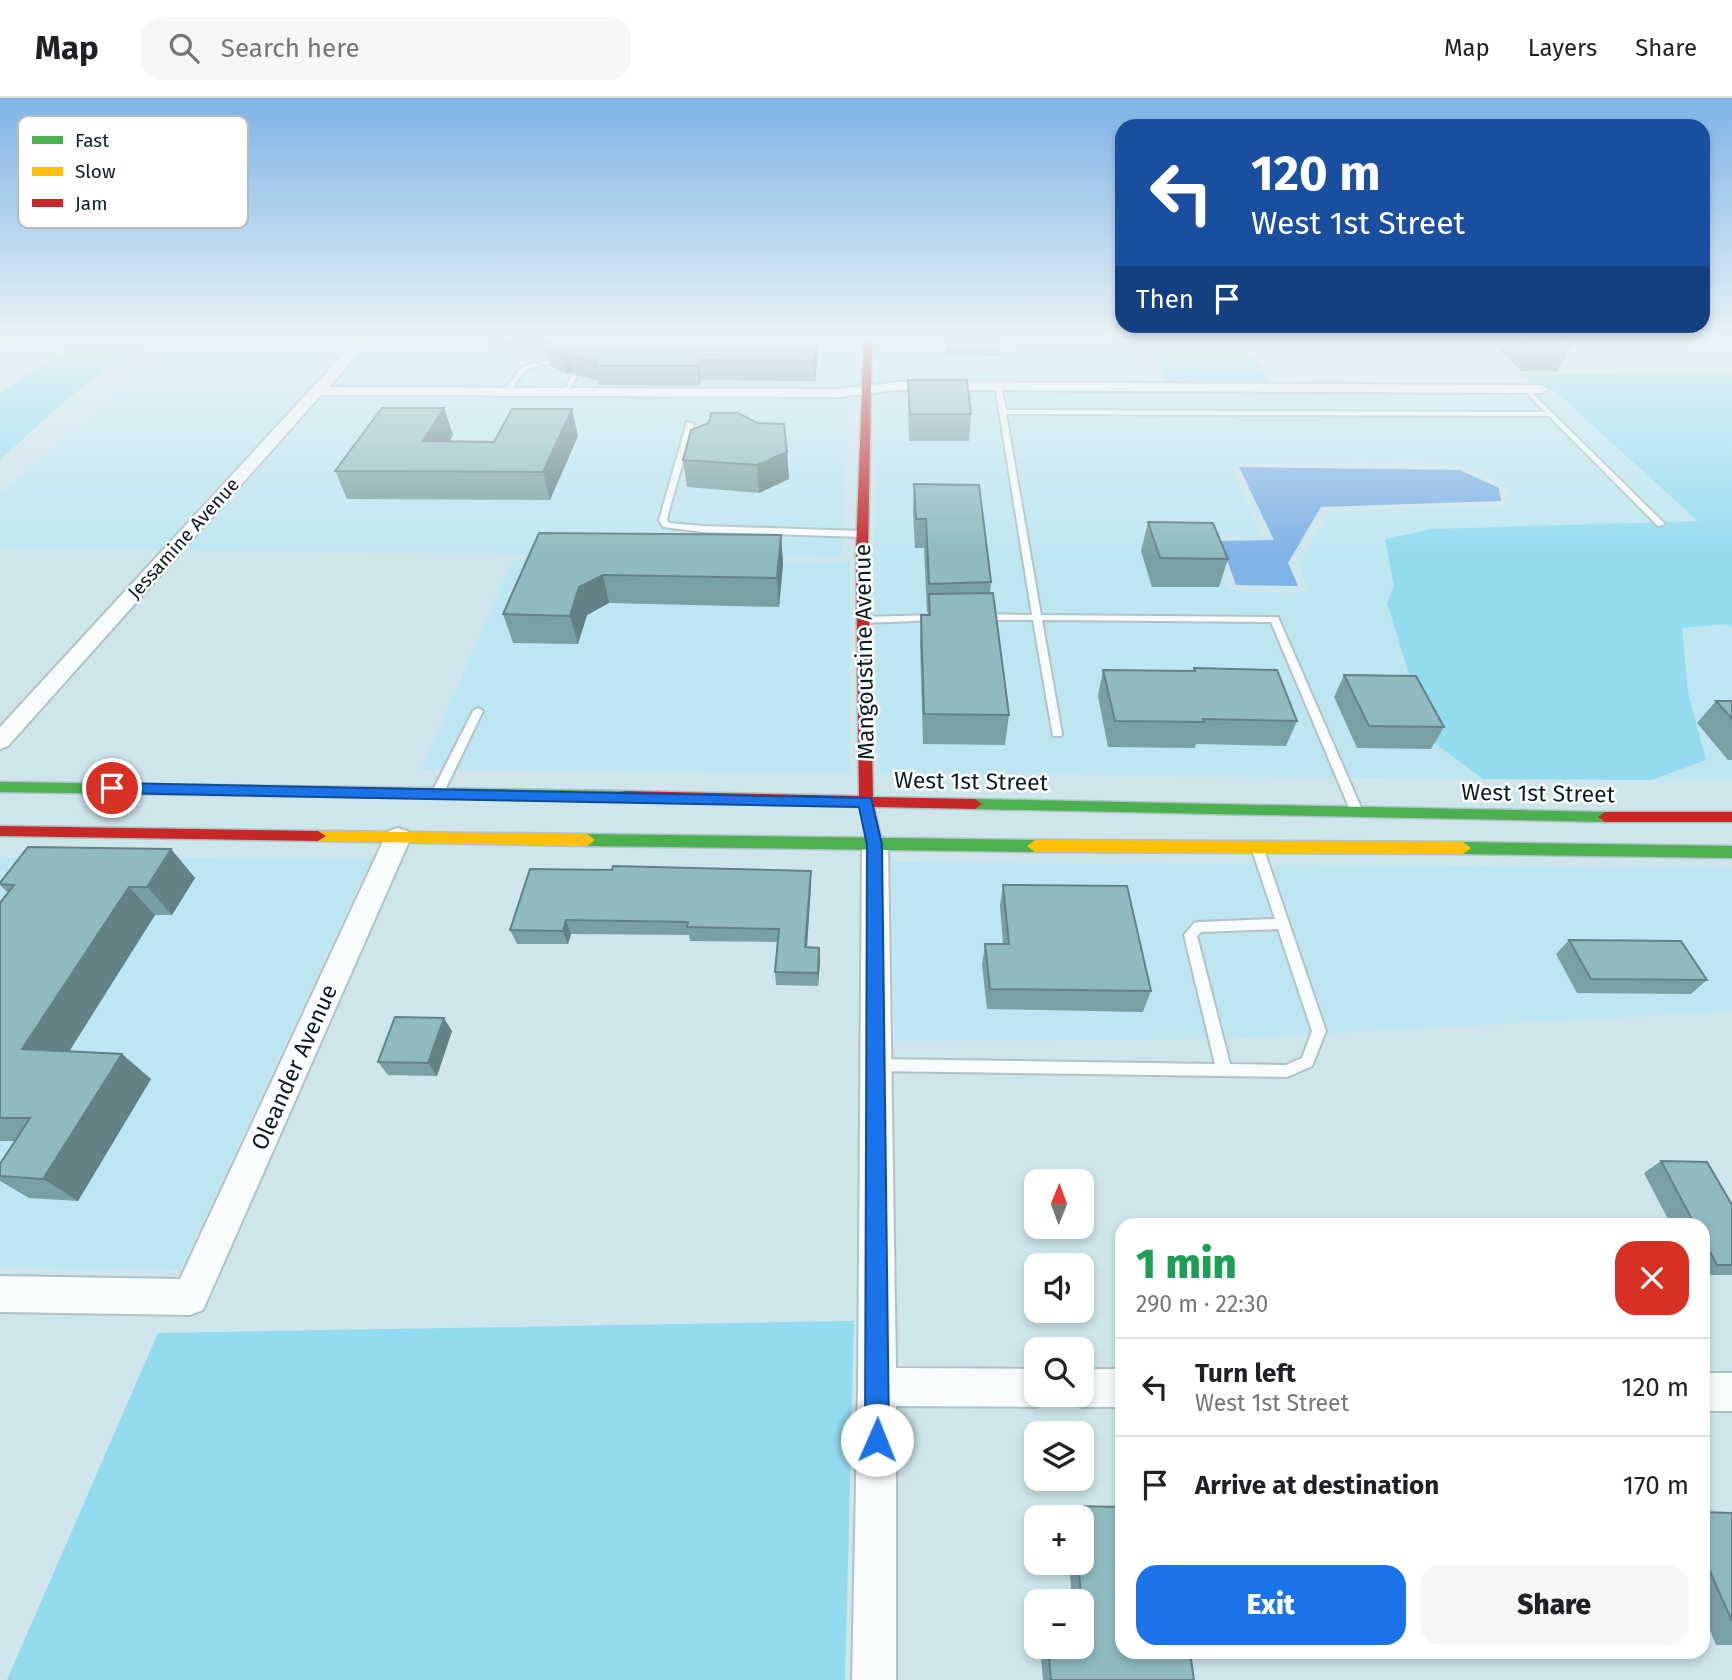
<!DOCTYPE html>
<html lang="en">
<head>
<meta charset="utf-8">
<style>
	:root { --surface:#fff; --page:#f6f6f6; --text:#202124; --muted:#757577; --line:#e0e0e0; --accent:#1a73e8 }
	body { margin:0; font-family:"Fira Sans",sans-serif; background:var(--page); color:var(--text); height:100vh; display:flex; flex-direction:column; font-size:26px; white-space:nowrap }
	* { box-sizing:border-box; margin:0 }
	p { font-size:23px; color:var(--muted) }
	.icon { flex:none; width:38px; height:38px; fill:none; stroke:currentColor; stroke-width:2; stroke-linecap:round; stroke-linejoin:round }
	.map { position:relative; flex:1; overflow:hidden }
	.side { position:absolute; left:1115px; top:1120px; width:595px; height:441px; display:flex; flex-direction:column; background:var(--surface); border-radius:21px; box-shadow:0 4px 10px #0003 }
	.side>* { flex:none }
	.guide { position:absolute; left:1115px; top:21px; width:595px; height:214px; border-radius:21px; box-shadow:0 4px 10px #0003; background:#1a4fa0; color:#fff; overflow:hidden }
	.needle { width:46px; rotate:1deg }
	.fabs { position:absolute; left:1024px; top:1071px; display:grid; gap:14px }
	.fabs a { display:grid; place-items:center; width:70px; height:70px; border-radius:14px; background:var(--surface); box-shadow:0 4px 10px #0003; font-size:35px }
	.pin { position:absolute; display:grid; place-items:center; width:60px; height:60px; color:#fff; margin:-30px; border:4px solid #fff; border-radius:50%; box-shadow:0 2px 7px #0007 }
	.me { position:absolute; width:77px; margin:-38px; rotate:1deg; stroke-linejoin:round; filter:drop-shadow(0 0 5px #0008) }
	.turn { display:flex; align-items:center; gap:24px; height:147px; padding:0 21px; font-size:32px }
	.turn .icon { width:91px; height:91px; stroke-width:2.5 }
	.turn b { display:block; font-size:49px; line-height:60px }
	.then { display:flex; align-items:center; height:66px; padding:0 21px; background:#0003; gap:14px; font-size:26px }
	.round { display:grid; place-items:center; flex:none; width:74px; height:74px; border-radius:21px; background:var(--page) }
	.overview { display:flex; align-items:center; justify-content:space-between; height:119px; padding:0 21px }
	h1 { font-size:42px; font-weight:800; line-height:52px; color:#1e9e55 }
	.cta { display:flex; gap:14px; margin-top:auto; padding:14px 21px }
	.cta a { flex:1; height:80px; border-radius:21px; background:var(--accent); color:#fff; font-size:28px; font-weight:800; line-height:80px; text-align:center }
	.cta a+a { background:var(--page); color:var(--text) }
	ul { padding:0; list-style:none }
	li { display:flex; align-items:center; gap:21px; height:98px; padding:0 21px; border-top:2px solid var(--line) }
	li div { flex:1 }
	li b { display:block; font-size:26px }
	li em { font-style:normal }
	header { display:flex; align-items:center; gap:42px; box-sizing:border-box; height:98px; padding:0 35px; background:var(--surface); border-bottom:2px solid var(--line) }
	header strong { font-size:33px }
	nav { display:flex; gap:38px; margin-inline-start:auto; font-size:24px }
	.search { width:490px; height:63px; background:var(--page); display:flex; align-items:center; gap:18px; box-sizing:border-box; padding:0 24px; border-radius:21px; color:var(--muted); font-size:26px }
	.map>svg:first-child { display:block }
</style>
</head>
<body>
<header>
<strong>Map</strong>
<div class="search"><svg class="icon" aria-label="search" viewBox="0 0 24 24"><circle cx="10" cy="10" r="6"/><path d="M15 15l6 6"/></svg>Search here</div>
<nav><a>Map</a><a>Layers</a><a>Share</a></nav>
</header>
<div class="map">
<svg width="1732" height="1582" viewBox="0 0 1732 1582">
	<rect width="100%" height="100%" fill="#cde5eb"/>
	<path fill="#bee6f1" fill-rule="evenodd" d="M 182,239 L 851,239 L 841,459 L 0,450 L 0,395 Z
		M 877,239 L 1005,239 L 1011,259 L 1018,262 L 1149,261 L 1160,285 L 877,285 Z
		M 898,293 L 1558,296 L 1699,423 L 1432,431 L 1386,441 L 1394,488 L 1387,505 L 1429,641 L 1483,681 L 880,675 L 874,453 L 877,295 ZM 1414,364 L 1457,367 L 1485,376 L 1509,391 L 1511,405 L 1508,408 L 1330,414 L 1299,467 L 1308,492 L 1301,495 L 1236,494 L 1226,487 L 1210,443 L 1217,437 L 1261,437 L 1231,366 Z
		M 513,462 L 841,465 L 850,462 L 850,675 L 421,672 Z
		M 1725,526 L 1732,529 L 1732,682 L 1652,682 L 1706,662 L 1688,594 L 1682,530 Z
		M 0,759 L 371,761 L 180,1172 L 0,1169 Z
		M 892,764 L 1732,770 L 1732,913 L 1225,941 L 895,943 Z"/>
	<path fill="#93dcef" d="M 87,239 L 175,239 C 118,247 43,324 0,362 L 0,295 Z
		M 1013,239 L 1242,239 L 1269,283 L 1167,283 L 1154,258 L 1018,258 Z
		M 1519,276 L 1732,277 L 1732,529 L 1725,526 L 1682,530 L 1688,594 L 1706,662 L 1652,682 L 1483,681 L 1429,641 L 1387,505 L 1394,488 L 1385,441 L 1432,431 L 1698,423 L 1558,296 L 1546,287 L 1536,287 Z
		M 854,1223 L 845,1582 L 7,1582 L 158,1235 Z"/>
	<path fill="#7fb2e6" d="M 1239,369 L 1460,372 L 1499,390 L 1501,403 L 1321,409 L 1288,465 L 1298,488 L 1236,487 L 1220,443 L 1274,442 Z"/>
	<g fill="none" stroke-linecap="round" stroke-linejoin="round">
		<defs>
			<path id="lane" d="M 550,262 L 553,264 L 552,265 L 526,271 L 508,295 L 504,295 L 503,294 L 522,269 Z
				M 572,277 L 577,278 L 568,295 L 564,295 Z
				M 998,286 L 1001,288 L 1006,312 L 1545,314 L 1524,292 L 1524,290 L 1526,289 L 1665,426 L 1658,428 L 1549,318 L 1006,316 L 1041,517 L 1278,519 L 1363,714 L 1357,718 L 1351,714 L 1271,524 L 1042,522 L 1062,636 L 1061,638 L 1053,638 L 1033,522 L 981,522 L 976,519 L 981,516 L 1032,517 L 995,288 Z
				M 687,324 L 694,326 L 670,409 L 667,422 L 669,425 L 703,428 L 862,433 L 866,436 L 862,439 L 703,434 L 663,429 L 659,422 Z
				M 935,517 L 940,520 L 938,522 L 864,525 L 859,522 L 864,519 Z
				M 478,610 L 483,613 L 444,694 L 442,697 L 434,697 L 432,694 L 473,613 Z
				M 1257,745 L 1263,749 L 1326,933 L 1312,968 L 1287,979 L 876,973 L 871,971 L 869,967 L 871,963 L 876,961 L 1215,966 L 1184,837 L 1194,825 L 1198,824 L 1275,821 L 1251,749 ZM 1278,831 L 1312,933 L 1302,960 L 1286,967 L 1230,966 L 1197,838 L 1201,834 Z"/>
			<path id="street" d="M 20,239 L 0,249 L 0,240 Z
				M 359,239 L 373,239 L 329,289 L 839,291 L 897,284 L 1541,287 L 1548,291 L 1541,295 L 897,292 L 839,299 L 321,297 L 8,648 L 0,651 L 0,629 Z
				M 398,730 L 407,733 L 411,739 L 203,1212 L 190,1217 L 0,1214 L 0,1178 L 180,1181 L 385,739 L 389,733 Z
				M 875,738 L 884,740 L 888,747 L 896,1270 L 1036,1271 L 1036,1297 L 1052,1297 L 1049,1303 L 1036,1309 L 896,1308 L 896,1582 L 852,1582 L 858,1289 L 862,747 L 866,740 Z
				M 1082,1271 L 1122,1271 L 1122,1309 L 1082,1309 L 1069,1303 L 1066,1297 L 1082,1297 Z
				M 1703,1275 L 1732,1275 L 1732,1313 L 1703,1313 Z"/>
			<path id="fast" d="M 0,684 L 626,693 L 633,698 L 626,703 L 0,694 Z
				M 975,701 L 1605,714 L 1612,719 L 1605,724 L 975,711 L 968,706 Z
				M 587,736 L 1035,742 L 1043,748 L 1035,754 L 587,748 L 579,742 Z
				M 1463,744 L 1732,748 L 1732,760 L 1463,756 L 1455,750 Z"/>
			<path id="slow" d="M 318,733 L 587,736 L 595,742 L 587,748 L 318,743 L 310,738 Z
				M 1035,742 L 1463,744 L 1471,750 L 1463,756 L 1035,754 L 1027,748 Z"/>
			<path id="jam" d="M 864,239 L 872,239 L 868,453 L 873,699 L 975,701 L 982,706 L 975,711 L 874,709 L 883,747 L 875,753 L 867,747 L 860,709 L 621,702 L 619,698 L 621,694 L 626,693 L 859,698 L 856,453 Z
				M 1605,714 L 1732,714 L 1732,724 L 1605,724 L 1598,719 Z
				M 0,728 L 318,733 L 326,738 L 318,743 L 0,738 Z"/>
		</defs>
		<use href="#lane" stroke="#b0c2c7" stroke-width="4"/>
		<use href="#street" stroke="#b0c2c7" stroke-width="4"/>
		<use href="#fast" stroke="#b0c2c7" stroke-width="3"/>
		<use href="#slow" stroke="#b0c2c7" stroke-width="3"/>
		<use href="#jam" stroke="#b0c2c7" stroke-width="3"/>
		<use href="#lane" fill="#f8fbfc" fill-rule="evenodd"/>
		<use href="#street" fill="#f8fbfc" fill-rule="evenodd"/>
		<use href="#fast" fill="#4caf50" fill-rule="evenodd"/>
		<use href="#slow" fill="#ffc107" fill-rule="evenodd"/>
		<use href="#jam" fill="#c62828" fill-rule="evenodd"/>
	</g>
	<path fill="#7ba0a3" d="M 487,239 L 820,239 L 820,241 L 815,283 L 701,282 L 699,288 L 598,287 L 597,282 L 579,278 L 573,274 L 567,276 L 551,268 L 550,261 L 548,260 L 543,249 L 490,249 Z
		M 945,239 L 1001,239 L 999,258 L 946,257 Z
		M 1487,239 L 1560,239 L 1570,248 L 1557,274 L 1521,273 Z
		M 908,282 L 971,316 L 969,343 L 909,343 L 908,308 Z
		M 444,310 L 453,337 L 449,344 L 494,344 L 578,338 L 550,402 L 347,401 L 335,373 Z
		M 787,354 L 789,381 L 759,395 L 687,389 L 683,362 Z
		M 914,386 L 991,484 L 990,495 L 1009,617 L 1005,647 L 923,646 L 920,546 L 921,517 L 928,517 L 928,514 L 927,514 L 924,450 L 915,450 L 913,414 Z
		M 1148,424 L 1228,461 L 1219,489 L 1152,489 L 1141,453 Z
		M 539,435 L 781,437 L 783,466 L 779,509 L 609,505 L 587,517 L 578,546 L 513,545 L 503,516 Z
		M 1194,570 L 1297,623 L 1286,648 L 1196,646 L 1195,650 L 1108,649 L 1098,598 L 1103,572 L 1193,573 Z
		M 1344,577 L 1444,629 L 1431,651 L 1357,650 L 1334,599 Z
		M 1716,603 L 1732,603 L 1732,662 L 1728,662 L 1697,625 Z
		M 171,751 L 195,780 L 172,817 L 155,817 L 69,953 L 151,981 L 78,1103 L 29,1100 L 0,1083 L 0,1066 L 15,1043 L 0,1043 L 0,805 L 8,795 L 0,787 L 0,785 Z
		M 811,773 L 811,787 L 807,849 L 819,850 L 820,863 L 818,888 L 776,887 L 775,874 L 777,844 L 690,843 L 689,837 L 571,836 L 568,846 L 517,846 L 510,832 Z
		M 1003,787 L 1151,893 L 1143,914 L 987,911 L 982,867 L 985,846 L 1003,846 L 1000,808 Z
		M 1569,842 L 1707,882 L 1691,896 L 1577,895 L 1556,856 Z
		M 452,933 L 437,978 L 388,977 L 378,964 Z
		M 1661,1063 L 1732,1107 L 1732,1177 L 1703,1177 L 1703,1127 L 1671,1127 L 1644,1075 Z
		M 1072,1408 L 1122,1409 L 1122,1554 L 1190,1554 L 1194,1582 L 1043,1582 L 1040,1549 L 1082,1549 L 1082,1503 L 1072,1503 L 1069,1465 L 1082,1465 L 1082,1419 L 1064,1419 L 1064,1416 Z
		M 1703,1414 L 1732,1415 L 1732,1547 L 1716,1547 L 1703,1515 Z
		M 1430,1554 L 1477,1554 L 1467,1555 Z"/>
	<path fill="#648285" d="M 817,239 L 820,239 L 820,241 L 815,283 L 814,263 Z
		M 568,255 L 573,274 L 567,276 L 563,257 Z
		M 699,262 L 701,282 L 699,288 L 697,268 Z
		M 444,310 L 453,337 L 432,370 L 423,343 Z
		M 572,311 L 578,338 L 550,402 L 543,374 Z
		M 787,354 L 789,381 L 759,395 L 757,367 Z
		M 781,437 L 783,466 L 779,509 L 777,480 Z
		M 603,477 L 609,505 L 587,517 L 578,546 L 570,518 L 579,489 Z
		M 171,751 L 195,780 L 172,817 L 147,789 Z
		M 811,773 L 811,787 L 806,863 L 805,849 Z
		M 129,789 L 155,817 L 55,976 L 22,951 Z
		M 566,822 L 571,836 L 568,846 L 563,833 Z
		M 819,850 L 820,863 L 818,888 L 818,875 Z
		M 444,920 L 452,933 L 437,978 L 428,965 Z
		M 122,956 L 151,981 L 78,1103 L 43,1081 Z"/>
	<path fill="#8fbabe" stroke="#648285" stroke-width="2" d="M 542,239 L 817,239 L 814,263 L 699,262 L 697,268 L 594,268 L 597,263 L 575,259 L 568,255 L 563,257 L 547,249 L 551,245 L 543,241 Z
		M 1524,239 L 1560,239 L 1570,248 L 1533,248 Z
		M 908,282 L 967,282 L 971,316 L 910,316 Z
		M 382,310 L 444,310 L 423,343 L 494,344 L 512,311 L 572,311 L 543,374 L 335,373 Z
		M 711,315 L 738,315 L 757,325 L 784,326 L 787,354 L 757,367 L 683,362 L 691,332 L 709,325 Z
		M 914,386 L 979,387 L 991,484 L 929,486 L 926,421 L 916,421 Z
		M 1148,424 L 1213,425 L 1228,461 L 1160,460 Z
		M 539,435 L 781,437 L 777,480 L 603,477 L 579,489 L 570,518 L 503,516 Z
		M 993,495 L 1009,617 L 924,616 L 921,517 L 930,517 L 929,496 Z
		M 1194,570 L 1277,572 L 1297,623 L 1203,621 L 1204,624 L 1115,623 L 1103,572 L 1195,573 Z
		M 1344,577 L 1416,578 L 1444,629 L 1369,628 Z
		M 1716,603 L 1732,603 L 1732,621 Z
		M 28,749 L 171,751 L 147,789 L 129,789 L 22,951 L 122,956 L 43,1081 L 0,1078 L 0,1066 L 30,1020 L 0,1020 L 0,805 L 14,787 L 0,786 L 0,785 Z
		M 613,768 L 811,773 L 805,849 L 819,850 L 818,875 L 775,874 L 779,831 L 687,829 L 688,824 L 566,822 L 563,833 L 510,832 L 530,771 L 612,772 Z
		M 1003,787 L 1127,788 L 1151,893 L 990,891 L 985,846 L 1009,846 Z
		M 1569,842 L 1681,843 L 1707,882 L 1591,881 Z
		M 395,919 L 444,920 L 428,965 L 378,964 Z
		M 1661,1063 L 1707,1064 L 1732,1107 L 1732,1167 L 1717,1167 L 1703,1141 L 1703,1127 L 1695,1127 Z
		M 1072,1408 L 1122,1409 L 1122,1554 L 1190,1554 L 1194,1582 L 1051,1582 L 1048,1549 L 1082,1549 L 1082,1508 L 1078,1465 L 1082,1465 L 1082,1419 L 1073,1419 Z
		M 1703,1414 L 1732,1415 L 1732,1523 L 1703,1458 Z"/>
	<linearGradient id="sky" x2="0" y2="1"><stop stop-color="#7eb3e7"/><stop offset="0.52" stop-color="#e8f3f6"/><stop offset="1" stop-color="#e8f3f6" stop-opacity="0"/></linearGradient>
	<rect width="1732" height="460" fill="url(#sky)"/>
	<path fill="#1a73e8" stroke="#114b97" stroke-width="2" d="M 112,685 L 871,700 L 882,747 L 889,1342 L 885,1351 L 877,1354 L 868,1351 L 865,1342 L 867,747 L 859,709 L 112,695 L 105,690 Z"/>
	<g text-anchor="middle" stroke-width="5" stroke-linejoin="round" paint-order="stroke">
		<g font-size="19" fill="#0c1d22" stroke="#fff">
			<text transform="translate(183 440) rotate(-48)" y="7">Jessamine Avenue</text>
		</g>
		<g font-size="23" fill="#0c1d22" stroke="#fff">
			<text transform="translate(864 554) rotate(-91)" y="8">Mangoustine Avenue</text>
			<text transform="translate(971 683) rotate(1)" y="8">West 1st Street</text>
			<text transform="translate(1538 695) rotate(1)" y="8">West 1st Street</text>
			<text transform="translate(294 969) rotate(-66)" y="8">Oleander Avenue</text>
		</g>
	</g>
	<rect x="18" y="18" width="230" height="112" rx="10" fill="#fff" stroke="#b6bbbd" stroke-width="2"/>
	<rect x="32" y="38" width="31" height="8" fill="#4caf50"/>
	<rect x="32" y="69" width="31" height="9" fill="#ffc107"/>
	<rect x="32" y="101" width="31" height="8" fill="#c62828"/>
	<g font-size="19" fill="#0c1d22">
		<text x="75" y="49">Fast</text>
		<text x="75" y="80">Slow</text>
		<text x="75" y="112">Jam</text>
	</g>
</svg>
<div class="fabs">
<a><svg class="needle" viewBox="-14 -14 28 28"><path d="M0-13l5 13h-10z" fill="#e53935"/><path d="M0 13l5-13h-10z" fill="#757577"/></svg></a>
<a><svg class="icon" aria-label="sound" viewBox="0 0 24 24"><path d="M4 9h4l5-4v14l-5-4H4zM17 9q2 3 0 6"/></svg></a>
<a><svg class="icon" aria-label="search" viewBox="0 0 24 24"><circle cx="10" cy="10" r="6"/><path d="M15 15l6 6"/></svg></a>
<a><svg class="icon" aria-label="layers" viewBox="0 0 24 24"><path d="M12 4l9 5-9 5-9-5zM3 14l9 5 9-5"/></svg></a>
<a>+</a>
<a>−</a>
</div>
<div class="pin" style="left:112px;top:690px;background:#d93025"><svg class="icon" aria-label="arrive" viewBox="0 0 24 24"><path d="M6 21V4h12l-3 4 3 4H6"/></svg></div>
<svg class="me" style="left:877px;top:1342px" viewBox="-20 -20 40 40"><circle r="19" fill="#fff"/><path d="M0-13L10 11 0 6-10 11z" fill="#1a73e8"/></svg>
<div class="guide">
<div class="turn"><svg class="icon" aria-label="left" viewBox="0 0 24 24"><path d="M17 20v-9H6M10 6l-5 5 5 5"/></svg><div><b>120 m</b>West 1st Street</div></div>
<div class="then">Then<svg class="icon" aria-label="arrive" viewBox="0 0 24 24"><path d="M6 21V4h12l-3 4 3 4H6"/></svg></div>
</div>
<section class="side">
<div class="overview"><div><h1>1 min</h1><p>290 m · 22:30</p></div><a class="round" style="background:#d93025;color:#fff"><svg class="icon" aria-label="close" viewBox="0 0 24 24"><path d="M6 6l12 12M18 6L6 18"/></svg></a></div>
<ul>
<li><svg class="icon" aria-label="left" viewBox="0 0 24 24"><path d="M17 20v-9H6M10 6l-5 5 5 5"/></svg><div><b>Turn left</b><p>West 1st Street</p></div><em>120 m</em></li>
<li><svg class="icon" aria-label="arrive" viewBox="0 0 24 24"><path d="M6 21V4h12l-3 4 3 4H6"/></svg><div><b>Arrive at destination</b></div><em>170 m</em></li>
</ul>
<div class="cta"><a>Exit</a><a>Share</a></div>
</section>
</div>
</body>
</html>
